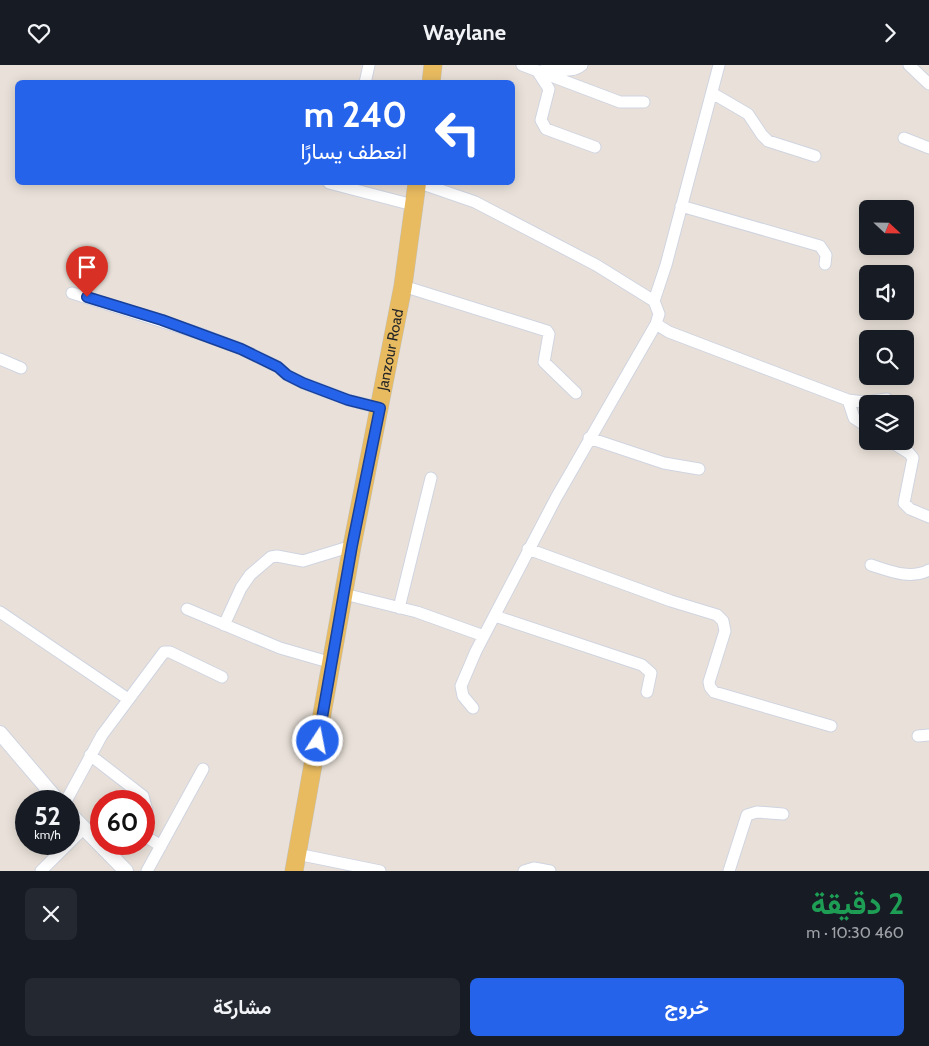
<!DOCTYPE html>
<html lang="ar">
<head>
<meta charset="utf-8">
<style>
	:root { --surface:#171b24; --page:#242831; --text:#f1f3f6; --muted:#9ea1a6; --accent:#2563eb }
	body { margin:0; font-family:Cabin,Vazirmatn,sans-serif; background:var(--page); color:var(--text); direction:rtl; height:100vh; display:flex; flex-direction:column; font-size:19px; white-space:nowrap }
	* { box-sizing:border-box; margin:0 }
	p { font-size:16px; color:var(--muted) }
	.icon { flex:none; width:28px; height:28px; fill:none; stroke:currentColor; stroke-width:2; stroke-linecap:round; stroke-linejoin:round }
	.map { position:relative; height:806px; overflow:hidden; direction:ltr }
	.panel { display:flex; flex-direction:column; background:var(--surface); flex:1 }
	.panel>* { flex:none }
	.top-card { position:absolute; left:15px; top:15px; width:500px; height:105px; border-radius:8px; box-shadow:0 2px 12px #0003; direction:rtl; background:#2563eb; color:#fff; overflow:hidden }
	.needle { width:32px; rotate:112deg }
	.controls { position:absolute; left:859px; top:135px; display:grid; gap:10px }
	.controls a { display:grid; place-items:center; width:55px; height:55px; border-radius:8px; background:var(--surface); box-shadow:0 2px 12px #0003; font-size:25px }
	.speed { position:absolute; left:15px; top:725px; display:flex; gap:10px; font-size:25px; font-weight:700; text-align:center }
	.speed>* { display:grid; place-content:center; width:65px; height:65px; border-radius:50%; background:var(--surface); box-shadow:0 2px 12px #0003; line-height:1 }
	.speed small { font-size:12px; font-weight:400 }
	.speed .limit { border:8px solid #d22; background:#fff; color:#111 }
	.pin { position:absolute; display:grid; place-items:center; width:42px; height:42px; color:#fff; margin:-51px -21px; border-radius:50% 50% 50% 0; rotate:-45deg; box-shadow:0 0 5px #0007 }
	.pin .icon { rotate:45deg }
	.me { position:absolute; width:55px; margin:-28px; rotate:11deg; stroke-linejoin:round; filter:drop-shadow(0 0 4px #0008) }
	.turn { display:flex; align-items:center; gap:18px; height:105px; padding:0 25px; font-size:22px }
	.turn .icon { width:65px; height:65px; stroke-width:2.5 }
	.turn b { display:block; font-size:35px; line-height:42px }
	.round { display:grid; place-items:center; flex:none; width:52px; height:52px; border-radius:8px; background:var(--page) }
	.head { display:flex; align-items:center; justify-content:space-between; height:85px; padding:0 25px }
	h1 { font-size:30px; font-weight:700; line-height:38px; color:#1e9e55 }
	.primary-button { display:flex; gap:10px; margin-top:auto; padding:10px 25px }
	.primary-button a { flex:1; height:58px; border-radius:8px; background:var(--accent); color:#fff; font-size:20px; font-weight:700; line-height:58px; text-align:center }
	.primary-button a+a { background:var(--page); color:var(--text) }
	header { display:flex; justify-content:space-between; align-items:center; height:65px; padding:0 25px; background:var(--surface); font-size:22px; font-weight:700 }
	.map>svg:first-child { display:block }
</style>
</head>
<body>
<header><svg class="icon" aria-label="forward" viewBox="0 0 24 24"><path d="M9 5l7 7-7 7"/></svg>Waylane<svg class="icon" aria-label="heart" viewBox="0 0 24 24"><path d="M12 20l-8-8c-3-5 5-10 8-4 3-6 11-1 8 4z"/></svg></header>
<div class="map">
<svg width="929" height="806" viewBox="0 0 929 806">
	<rect width="100%" height="100%" fill="#e9e1d9"/>
	<g fill="none" stroke-linecap="round" stroke-linejoin="round">
		<defs>
			<path id="minor" d="M 522,0 L 620,37 L 644,37
				M 582,0 C 569,11 552,0 538,7 L 549,24 L 541,55 L 546,64 L 595,82
				M 909,0 L 929,19
				M 365,18 L 369,0
				M 712,28 L 748,49 L 762,70 L 768,76 L 815,91
				M 904,73 L 929,83
				M 329,118 L 413,140
				M 420,118 L 475,137 L 596,200 L 654,236 L 659,249 L 656,259 L 669,267 L 848,335 L 864,337 L 887,334
				M 681,141 L 820,181 L 826,190 L 825,199
				M 403,221 L 547,266 L 549,269 L 544,297 L 576,328
				M 72,228 L 201,269 L 241,284 L 278,302 L 287,310 L 303,318 L 348,335 L 380,343
				M 654,236 L 666,200 L 719,0
				M 0,294 L 21,303
				M 848,335 L 854,353 L 868,362
				M 589,373 L 664,398 L 699,404
				M 890,376 L 909,388 L 913,393 L 904,438 L 910,444 L 929,452
				M 528,484 L 671,536 L 717,550 L 723,556 L 725,566 L 709,617 L 710,622 L 714,627 L 831,661
				M 871,500 C 890,506 910,515 929,505
				M 344,529 L 417,547 L 484,571
				M 399,543 L 431,413
				M 187,544 L 280,583 L 332,598
				M 0,547 L 128,634
				M 495,551 L 642,600 L 651,608 L 647,627
				M 224,560 L 241,523 L 250,510 L 271,492 L 277,491 L 303,496 L 352,481
				M 473,643 L 463,631 L 461,621 L 476,586 L 556,433 L 656,259
				M 918,671 L 929,670
				M 90,690 L 143,731 L 147,746 L 145,771 L 161,781
				M 66,736 L 102,670 L 164,587 L 170,587 L 222,612
				M 69,778 L 83,764
				M 297,789 L 380,806
				M 41,806 L 68,779
				M 147,806 L 203,704
				M 524,806 L 534,803 L 550,806
				M 729,806 L 747,750 L 757,747 L 783,749"/>
			<path id="tertiary" d="M 0,668 L 58,736
				M 69,748 L 126,806"/>
			<g id="primary">
				<path d="M 431,18 L 433,0"/>
				<path id="s1" d="M 294,806 L 352,481 L 403,221 L 417,118"/>
			</g>
		</defs>
		<use href="#minor" stroke="#cfd4e0" stroke-width="13"/>
		<use href="#tertiary" stroke="#cfd4e0" stroke-width="16"/>
		<use href="#primary" stroke="#c3c3c3" stroke-width="19"/>
		<use href="#minor" stroke="#fff" stroke-width="11"/>
		<use href="#tertiary" stroke="#fff" stroke-width="14"/>
		<use href="#primary" stroke="#e8bb60" stroke-width="18"/>
	</g>
	<g fill="none" stroke-linecap="round" stroke-linejoin="round">
		<defs>
			<path id="route" d="M 87,232 L 162,255 L 241,284 L 278,302 L 287,310 L 303,318 L 348,335 L 380,343 L 352,481 L 318,676"/>
		</defs>
		<use href="#route" stroke="#184099" stroke-width="12"/>
		<use href="#route" stroke="#2563eb" stroke-width="9"/>
	</g>
	<g text-anchor="middle" stroke-width="4.5" stroke-linejoin="round" paint-order="stroke">
		<g font-size="15" fill="#272727" stroke="#fff">
			<text dy="5" stroke="none"><textPath href="#s1" startOffset="530">Janzour Road</textPath></text>
		</g>
	</g>
</svg>
<div class="controls">
<a><svg class="needle" viewBox="-14 -14 28 28"><path d="M0-13l5 13h-10z" fill="#e53935"/><path d="M0 13l5-13h-10z" fill="#9ea1a6"/></svg></a>
<a><svg class="icon" aria-label="sound" viewBox="0 0 24 24"><path d="M4 9h4l5-4v14l-5-4H4zM17 9q2 3 0 6"/></svg></a>
<a><svg class="icon" aria-label="search" viewBox="0 0 24 24"><circle cx="10" cy="10" r="6"/><path d="M15 15l6 6"/></svg></a>
<a><svg class="icon" aria-label="layers" viewBox="0 0 24 24"><path d="M12 4l9 5-9 5-9-5zM3 14l9 5 9-5"/></svg></a>
</div>
<div class="speed"><div>52<small>km/h</small></div><div class="limit">60</div></div>
<div class="pin" style="left:87px;top:232px;background:#d93025"><svg class="icon" aria-label="arrive" viewBox="0 0 24 24"><path d="M6 21V4h12l-3 4 3 4H6"/></svg></div>
<svg class="me" style="left:318px;top:676px" viewBox="-20 -20 40 40"><circle r="17" fill="#2563eb" stroke="#fff" stroke-width="3"/><path d="M0-11L8 9 0 5-8 9z" fill="#fff"/></svg>
<div class="top-card">
<div class="turn"><svg class="icon" aria-label="left" viewBox="0 0 24 24"><path d="M17 20v-9H6M10 6l-5 5 5 5"/></svg><div><b>240 m</b>انعطف يسارًا</div></div>
</div>
</div>
<section class="panel">
<div class="head"><div><h1>2 دقيقة</h1><p>460 m · 10:30</p></div><a class="round"><svg class="icon" aria-label="close" viewBox="0 0 24 24"><path d="M6 6l12 12M18 6L6 18"/></svg></a></div>
<div class="primary-button"><a>خروج</a><a>مشاركة</a></div>
</section>
</body>
</html>
